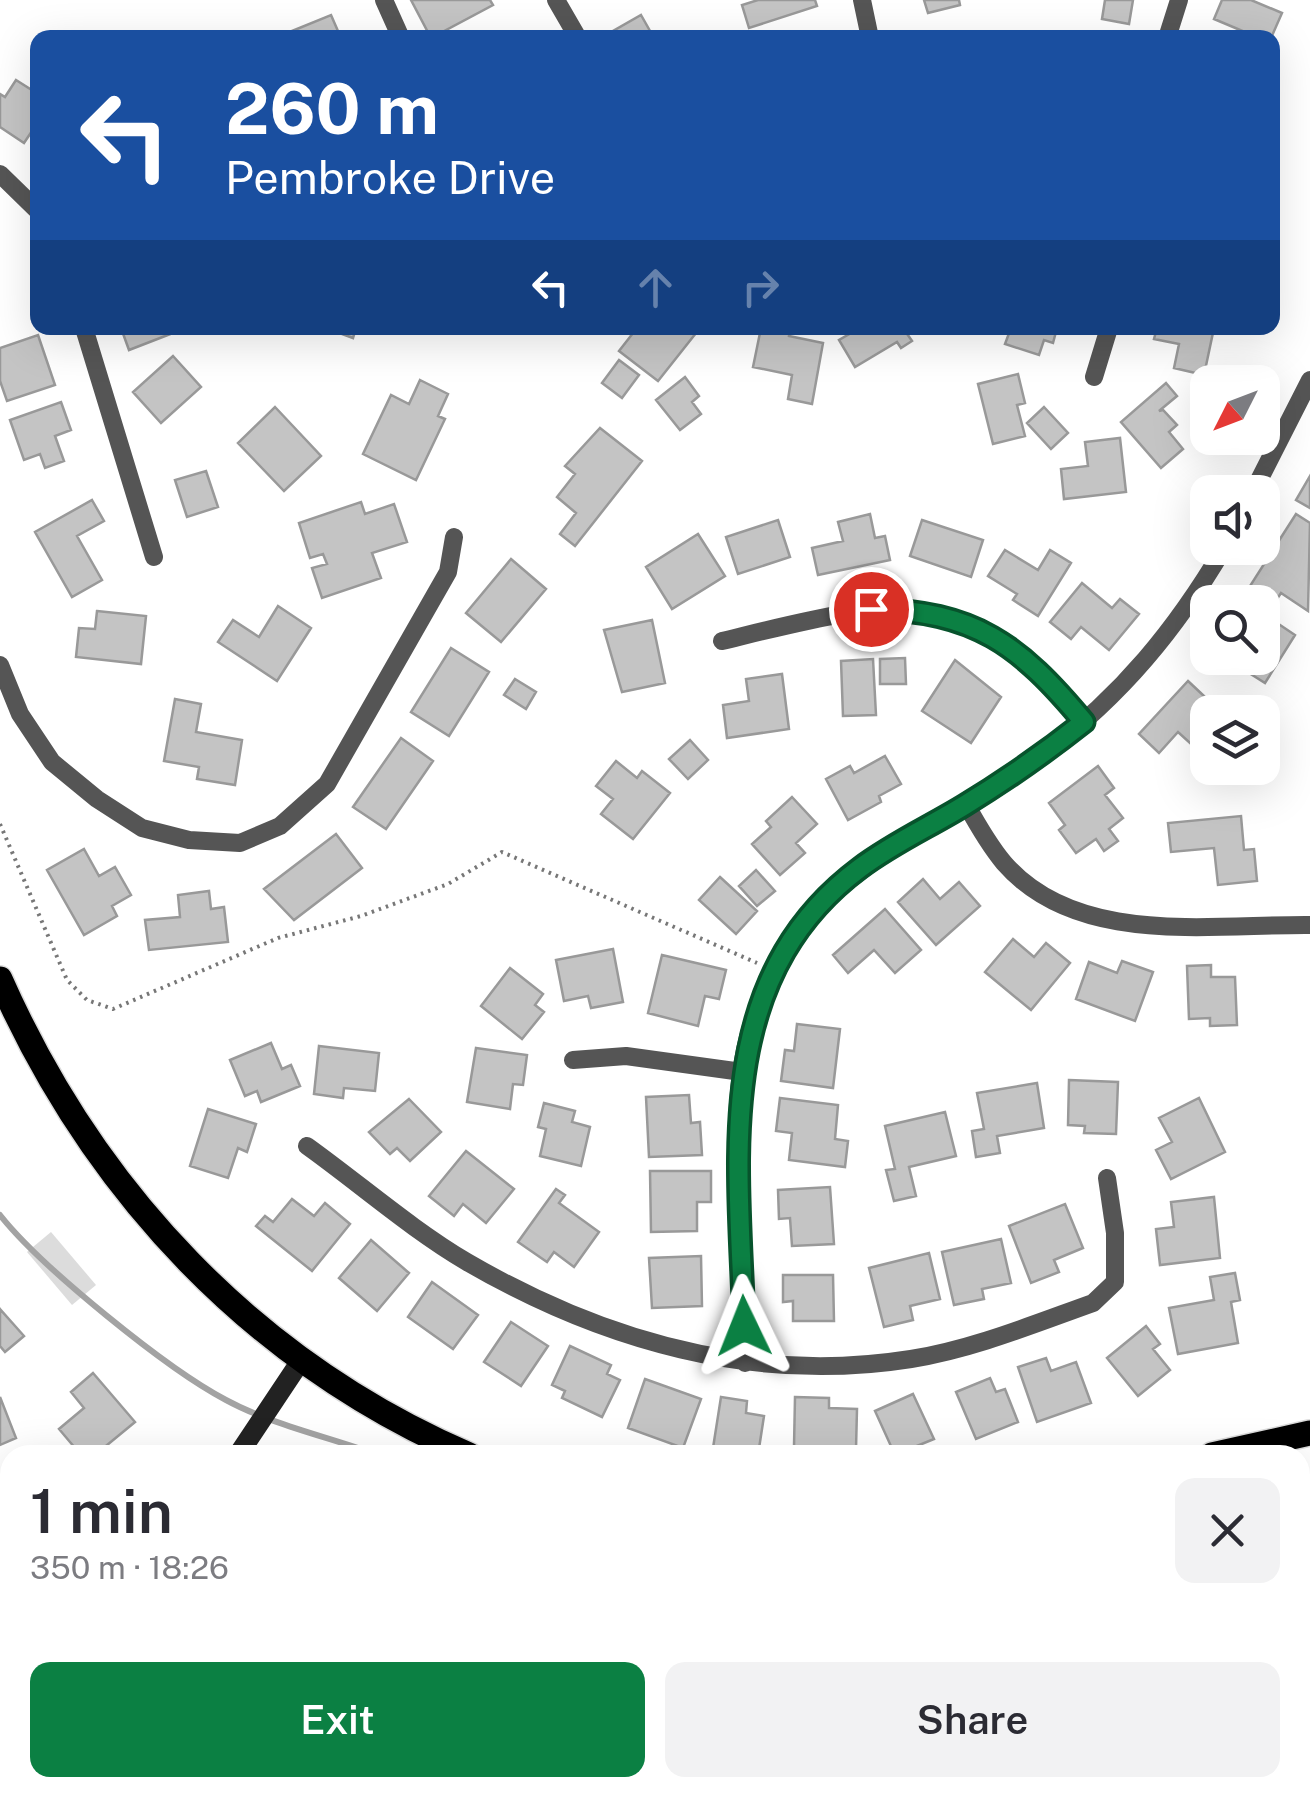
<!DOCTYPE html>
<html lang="en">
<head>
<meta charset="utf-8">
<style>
	:root { --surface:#fff; --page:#f2f2f3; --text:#2b2b33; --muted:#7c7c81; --accent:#0b8043 }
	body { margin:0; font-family:"Public Sans",sans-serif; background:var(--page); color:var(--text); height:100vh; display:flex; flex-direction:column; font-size:38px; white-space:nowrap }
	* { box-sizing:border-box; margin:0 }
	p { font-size:32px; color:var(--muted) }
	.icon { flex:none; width:55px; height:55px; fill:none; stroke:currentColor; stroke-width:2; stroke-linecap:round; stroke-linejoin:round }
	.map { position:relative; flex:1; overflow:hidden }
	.sheet { position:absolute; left:0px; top:1445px; width:1310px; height:352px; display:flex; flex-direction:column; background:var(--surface); border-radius:30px 30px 0 0; box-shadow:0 10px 40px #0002 }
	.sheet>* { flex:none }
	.hud { position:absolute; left:30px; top:30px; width:1250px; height:305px; border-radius:20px; box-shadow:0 10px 40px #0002; background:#1a4fa0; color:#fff; overflow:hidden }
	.needle { width:65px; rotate:228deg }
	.buttons { position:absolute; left:1190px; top:365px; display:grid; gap:20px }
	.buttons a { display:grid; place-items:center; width:90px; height:90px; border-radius:20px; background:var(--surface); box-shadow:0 10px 40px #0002; font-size:50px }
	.pin { position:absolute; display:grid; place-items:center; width:85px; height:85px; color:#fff; margin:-42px; border:5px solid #fff; border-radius:50%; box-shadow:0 2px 10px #0007 }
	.me { position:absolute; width:110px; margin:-55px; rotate:358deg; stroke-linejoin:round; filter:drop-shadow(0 0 8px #0008) }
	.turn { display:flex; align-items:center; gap:35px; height:210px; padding:0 30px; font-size:45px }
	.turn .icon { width:130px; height:130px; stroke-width:2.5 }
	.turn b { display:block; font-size:70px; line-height:85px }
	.lanes { display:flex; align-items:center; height:95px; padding:0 30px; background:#0003; justify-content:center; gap:50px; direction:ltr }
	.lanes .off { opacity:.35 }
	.round { display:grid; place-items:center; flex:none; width:105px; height:105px; border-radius:20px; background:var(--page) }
	.head { display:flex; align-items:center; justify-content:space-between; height:170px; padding:0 30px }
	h1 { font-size:60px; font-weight:600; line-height:75px }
	.button { display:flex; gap:20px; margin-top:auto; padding:20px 30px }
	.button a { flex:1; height:115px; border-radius:20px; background:var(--accent); color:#fff; font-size:40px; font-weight:600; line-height:115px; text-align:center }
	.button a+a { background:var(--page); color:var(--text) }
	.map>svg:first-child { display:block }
</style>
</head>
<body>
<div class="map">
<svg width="1310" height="1797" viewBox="0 0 1310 1797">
	<rect width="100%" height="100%" fill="#fff"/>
	<path fill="#dcdcdc" d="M 51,1232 L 96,1285 L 72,1305 L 27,1252 Z"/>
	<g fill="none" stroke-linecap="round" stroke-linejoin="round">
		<path stroke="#a3a3a3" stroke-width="6" d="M 0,1215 C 41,1267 167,1369 226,1400 C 272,1425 329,1437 378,1455"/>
	</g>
	<path fill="#c4c4c4" stroke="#999" stroke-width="2.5" d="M 411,0 L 490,0 L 493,5 L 431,38 Z
		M 758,0 L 815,0 L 817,6 L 749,28 L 742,5 Z
		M 924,0 L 959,0 L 960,5 L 928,13 Z
		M 1105,0 L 1133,0 L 1129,24 L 1102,19 Z
		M 1222,0 L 1251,0 L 1282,13 L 1271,38 L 1259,38 L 1214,19 Z
		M 331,15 L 341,38 L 295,38 L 292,31 Z
		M 641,15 L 654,38 L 617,38 L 613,31 Z
		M 16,80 L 38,94 L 38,122 L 24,143 L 0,127 L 0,94 L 5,97 Z
		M 121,328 L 171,328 L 173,333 L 129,350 Z
		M 326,328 L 356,328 L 353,338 Z
		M 637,328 L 700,328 L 658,381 L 619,351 Z
		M 761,328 L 790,328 L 789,336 L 823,343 L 812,404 L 788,399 L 792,375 L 753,367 Z
		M 860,328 L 903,328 L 912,341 L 901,348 L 897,342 L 855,367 L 839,340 Z
		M 1011,328 L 1057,328 L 1053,343 L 1044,340 L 1039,355 L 1005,344 Z
		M 1157,328 L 1214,328 L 1204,375 L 1174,368 L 1179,344 L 1154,339 Z
		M 38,335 L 55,385 L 7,401 L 0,381 L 0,348 Z
		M 173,356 L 201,387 L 161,423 L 133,392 Z
		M 619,360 L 639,375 L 622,398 L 602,383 Z
		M 1018,374 L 1025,403 L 1017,405 L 1025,436 L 993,444 L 978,384 Z
		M 685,377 L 699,396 L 692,402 L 701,414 L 680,430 L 656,400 Z
		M 420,380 L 448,394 L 438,416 L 445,419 L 416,480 L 363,454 L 391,395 L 409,404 Z
		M 1166,383 L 1177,396 L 1159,411 L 1163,410 L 1177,425 L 1169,432 L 1183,449 L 1161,468 L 1121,422 Z
		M 61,402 L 71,430 L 55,436 L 64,461 L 45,468 L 40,454 L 24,460 L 10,420 Z
		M 275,407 L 321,456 L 284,491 L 238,443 Z
		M 1044,407 L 1068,433 L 1051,449 L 1027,423 Z
		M 600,428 L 642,461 L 575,546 L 560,534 L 576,513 L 557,497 L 575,474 L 565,466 Z
		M 1120,438 L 1126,492 L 1064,499 L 1061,469 L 1088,466 L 1085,442 Z
		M 206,471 L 218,507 L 187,517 L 175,480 Z
		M 1310,476 L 1310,508 L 1296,500 Z
		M 92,500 L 104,521 L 77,536 L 102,580 L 72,597 L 35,532 Z
		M 361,502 L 365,514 L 394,504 L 407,542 L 372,553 L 381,578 L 322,598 L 312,568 L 327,564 L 323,554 L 310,558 L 299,523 Z
		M 870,514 L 875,538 L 885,536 L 890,560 L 818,575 L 812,548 L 843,541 L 838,522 Z
		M 1296,514 L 1310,523 L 1308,611 L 1281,593 L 1275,602 L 1250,586 Z
		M 778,520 L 790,557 L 738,574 L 726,537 Z
		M 922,520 L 983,540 L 971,577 L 910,556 Z
		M 698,534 L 725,576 L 672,609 L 646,567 Z
		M 1005,550 L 1038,570 L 1050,550 L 1071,563 L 1038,616 L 1013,600 L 1017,594 L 988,576 Z
		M 511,559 L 546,589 L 501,642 L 466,613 Z
		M 1082,583 L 1112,608 L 1120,599 L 1139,614 L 1109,650 L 1081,627 L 1071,639 L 1050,622 Z
		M 278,606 L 311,628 L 277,681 L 218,642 L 233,620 L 259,637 Z
		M 97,611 L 146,616 L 141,664 L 76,657 L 79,628 L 95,629 Z
		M 1268,617 L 1295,635 L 1265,683 L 1238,666 L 1234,673 L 1212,659 L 1262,658 L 1262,625 Z
		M 652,620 L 665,683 L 622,692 L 604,630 Z
		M 451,648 L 489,672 L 449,736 L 411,712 Z
		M 905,658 L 906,684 L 880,684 L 880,659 Z
		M 873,659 L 876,715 L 843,716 L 841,661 Z
		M 955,660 L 1001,697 L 971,743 L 922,711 Z
		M 782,674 L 789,729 L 727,738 L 723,705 L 749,701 L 746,679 Z
		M 515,679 L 536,692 L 526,709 L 504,695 Z
		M 1188,681 L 1221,712 L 1208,712 L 1208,746 L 1201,753 L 1178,732 L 1159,753 L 1139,734 Z
		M 175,699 L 201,704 L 196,732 L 242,740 L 235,785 L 197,779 L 199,767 L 164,761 Z
		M 401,738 L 433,761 L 386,829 L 353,807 Z
		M 690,740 L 708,760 L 688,779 L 669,759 Z
		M 885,756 L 901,784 L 879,796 L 881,802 L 848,820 L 826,779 L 850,766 L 854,773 Z
		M 616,761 L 637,778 L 642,771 L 670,793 L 633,839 L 601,814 L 613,799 L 596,786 Z
		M 1098,766 L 1114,788 L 1105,795 L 1123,818 L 1109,829 L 1118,841 L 1104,851 L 1096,839 L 1076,853 L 1059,830 L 1065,825 L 1049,803 Z
		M 792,797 L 817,824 L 796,843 L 805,853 L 780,875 L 752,844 L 771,827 L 766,821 Z
		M 1241,816 L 1244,850 L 1254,849 L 1257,881 L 1218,885 L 1214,848 L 1171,852 L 1168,823 Z
		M 336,834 L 362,868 L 294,920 L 264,889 Z
		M 84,849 L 99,876 L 115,867 L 131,895 L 112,906 L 117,916 L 84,935 L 47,870 Z
		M 756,870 L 775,891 L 757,906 L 739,886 Z
		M 720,877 L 757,911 L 736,934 L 699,900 Z
		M 923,879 L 940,899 L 959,882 L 980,906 L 936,945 L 898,902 Z
		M 209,891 L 211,909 L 224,907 L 228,942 L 149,950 L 145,920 L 180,917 L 178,895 Z
		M 885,909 L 921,950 L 895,973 L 874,950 L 848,973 L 833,955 Z
		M 1013,939 L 1034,957 L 1046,943 L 1070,963 L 1031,1010 L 985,972 Z
		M 613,949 L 623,1002 L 591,1008 L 588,996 L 564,1001 L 556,960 Z
		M 662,955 L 726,970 L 719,999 L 705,996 L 698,1026 L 648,1013 Z
		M 1122,961 L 1153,972 L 1135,1021 L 1076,999 L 1089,962 L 1117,973 Z
		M 1211,965 L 1211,977 L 1235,977 L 1237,1025 L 1210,1026 L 1210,1018 L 1189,1019 L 1187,966 Z
		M 510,968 L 543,994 L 535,1005 L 544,1012 L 522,1039 L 481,1006 Z
		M 797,1024 L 840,1029 L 833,1088 L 781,1081 L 785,1050 L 794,1051 Z
		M 271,1043 L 282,1069 L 291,1065 L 300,1086 L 261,1102 L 257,1091 L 245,1096 L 230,1060 Z
		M 319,1046 L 379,1053 L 375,1091 L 344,1088 L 343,1098 L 314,1094 Z
		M 476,1048 L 527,1055 L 523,1085 L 513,1084 L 510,1109 L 467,1102 Z
		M 1069,1080 L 1118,1082 L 1116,1134 L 1084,1133 L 1085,1126 L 1068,1125 Z
		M 1037,1083 L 1044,1128 L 997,1136 L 1000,1153 L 976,1157 L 972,1131 L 984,1129 L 977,1093 Z
		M 689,1095 L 691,1123 L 700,1122 L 702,1155 L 649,1157 L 646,1097 Z
		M 780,1098 L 838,1105 L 835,1139 L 848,1141 L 845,1167 L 789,1160 L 792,1133 L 776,1131 Z
		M 1199,1098 L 1225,1152 L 1171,1179 L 1156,1150 L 1172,1142 L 1159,1118 Z
		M 409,1099 L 441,1132 L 410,1161 L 397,1148 L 390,1154 L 369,1132 Z
		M 544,1103 L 575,1111 L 572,1122 L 590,1127 L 581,1166 L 540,1156 L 546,1129 L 538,1127 Z
		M 208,1109 L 256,1124 L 247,1152 L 238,1148 L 228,1178 L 190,1166 Z
		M 945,1112 L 956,1156 L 909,1167 L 916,1196 L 894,1201 L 886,1170 L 895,1169 L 885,1126 Z
		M 466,1151 L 514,1189 L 486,1223 L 463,1204 L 454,1216 L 429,1196 Z
		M 650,1171 L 711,1171 L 711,1202 L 697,1202 L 697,1231 L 651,1232 Z
		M 830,1187 L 834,1244 L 792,1246 L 790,1218 L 779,1219 L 778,1190 Z
		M 556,1189 L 565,1195 L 559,1203 L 599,1232 L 574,1267 L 554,1252 L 547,1262 L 518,1242 Z
		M 1214,1197 L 1220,1258 L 1160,1265 L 1156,1229 L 1174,1227 L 1171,1202 Z
		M 292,1199 L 314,1216 L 325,1203 L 350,1224 L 312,1271 L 256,1226 L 265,1216 L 273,1222 Z
		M 1065,1204 L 1083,1248 L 1054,1260 L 1059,1272 L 1031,1283 L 1009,1226 Z
		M 1001,1239 L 1011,1283 L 982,1289 L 984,1299 L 954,1305 L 942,1252 Z
		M 371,1240 L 409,1273 L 377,1311 L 339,1278 Z
		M 929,1253 L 940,1299 L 910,1306 L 913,1320 L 884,1327 L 869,1268 Z
		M 701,1256 L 702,1306 L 652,1308 L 649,1258 Z
		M 1235,1273 L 1240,1300 L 1231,1302 L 1238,1343 L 1178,1354 L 1169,1308 L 1214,1300 L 1210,1277 Z
		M 783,1275 L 833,1275 L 834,1321 L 793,1321 L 793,1301 L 783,1302 Z
		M 432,1282 L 478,1315 L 453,1349 L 408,1317 Z
		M 0,1309 L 24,1336 L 5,1352 L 0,1346 Z
		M 511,1322 L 548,1346 L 521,1386 L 484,1362 Z
		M 1146,1326 L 1160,1344 L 1153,1349 L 1170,1370 L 1138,1396 L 1107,1358 Z
		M 570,1346 L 611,1365 L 607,1374 L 620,1380 L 602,1417 L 562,1398 L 565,1391 L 552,1385 Z
		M 1046,1358 L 1051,1371 L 1076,1362 L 1091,1403 L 1037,1422 L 1018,1367 Z
		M 93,1373 L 135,1422 L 95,1455 L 81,1455 L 59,1429 L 84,1408 L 71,1392 Z
		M 990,1378 L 996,1392 L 1005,1389 L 1018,1422 L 976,1439 L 956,1392 Z
		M 645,1379 L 701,1399 L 683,1448 L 628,1428 Z
		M 913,1394 L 934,1439 L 895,1455 L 875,1411 Z
		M 0,1397 L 16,1438 L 0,1445 Z
		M 721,1397 L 747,1401 L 746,1413 L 764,1416 L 758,1455 L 713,1448 Z
		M 795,1397 L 829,1398 L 829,1408 L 857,1409 L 856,1449 L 794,1447 Z
		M 1310,1558 L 1310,1606 L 1300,1608 L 1300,1560 Z
		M 0,1561 L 10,1589 L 10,1647 L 0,1650 Z
		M 1310,1721 L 1310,1777 L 1309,1778 L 1306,1760 L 1300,1761 L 1300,1723 Z
		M 233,1788 L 274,1788 L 277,1797 L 204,1797 Z
		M 344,1788 L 391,1788 L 399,1797 L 337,1797 Z
		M 457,1788 L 494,1788 L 489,1797 L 451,1797 Z
		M 613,1788 L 642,1788 L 645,1797 L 612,1797 Z
		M 787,1788 L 828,1788 L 822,1797 L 781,1797 Z
		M 863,1788 L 910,1788 L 905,1797 L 878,1797 Z
		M 1160,1788 L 1251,1788 L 1253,1797 L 1162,1797 Z"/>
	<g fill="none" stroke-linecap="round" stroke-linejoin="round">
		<defs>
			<path id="primary" d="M 0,979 C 94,1192 254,1362 469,1455
				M 1212,1455 L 1310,1433"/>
		</defs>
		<use href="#primary" stroke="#dbdbdb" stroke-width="28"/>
		<path stroke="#777" stroke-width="4" stroke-dasharray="2.5 5" stroke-linecap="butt" d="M 0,824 L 67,980 L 87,1000 L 113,1009 L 278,938 L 361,916 L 448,884 L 502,852 L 757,963"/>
		<path stroke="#555" stroke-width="9" d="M 105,1797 L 113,1788"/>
		<path stroke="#555" stroke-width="18" d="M 384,0 L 401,38
			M 556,0 L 578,38
			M 862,0 L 870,38
			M 1167,38 L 1179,0
			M 0,174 L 38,211
			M 84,328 L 154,557
			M 1094,377 L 1109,328
			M 1253,492 L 1310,380
			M 722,641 C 891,600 961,576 1084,722
			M 0,665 L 20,714 L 52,762 L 97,799 L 142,828 L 189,840 L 240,843 L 280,826 L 327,784 L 448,572 L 454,537
			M 966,804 C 977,824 989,845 1004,863 C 1077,947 1210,924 1310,925
			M 573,1060 L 626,1056 L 742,1072
			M 307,1146 C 360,1184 411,1229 467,1262 C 603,1341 754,1384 911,1359 C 973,1349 1034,1324 1093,1303 L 1115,1282 L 1115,1233 L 1107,1178
			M 745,1363 C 742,1270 725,1124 748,1037 C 793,869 923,844 1046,752 C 1122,695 1176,629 1224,548
			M 1300,1674 L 1310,1673
			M 0,1719 L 10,1723
			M 1022,1797 L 1036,1788"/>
		<path stroke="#222" stroke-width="20" d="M 238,1455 L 300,1362
			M 29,1797 L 34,1788"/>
		<use href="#primary" stroke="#000" stroke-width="25"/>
	</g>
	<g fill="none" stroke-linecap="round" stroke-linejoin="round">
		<defs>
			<path id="route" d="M 744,1326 C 739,1162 710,980 860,868 C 893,843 931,826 965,805 C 1006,780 1046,752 1084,722 C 1019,644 975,611 871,609"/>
		</defs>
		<use href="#route" stroke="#07532c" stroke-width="25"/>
		<use href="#route" stroke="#0b8043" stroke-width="18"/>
	</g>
</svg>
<div class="buttons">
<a><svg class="needle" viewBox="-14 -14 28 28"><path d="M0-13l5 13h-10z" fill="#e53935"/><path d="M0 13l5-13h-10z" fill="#7c7c81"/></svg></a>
<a><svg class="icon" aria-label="sound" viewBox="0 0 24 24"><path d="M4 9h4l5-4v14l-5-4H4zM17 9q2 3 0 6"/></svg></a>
<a><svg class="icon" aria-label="search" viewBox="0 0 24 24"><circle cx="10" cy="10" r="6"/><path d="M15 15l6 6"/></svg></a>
<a><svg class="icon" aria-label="layers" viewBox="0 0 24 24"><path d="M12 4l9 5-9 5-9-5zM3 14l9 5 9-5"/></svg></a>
</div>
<div class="pin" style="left:871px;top:609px;background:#d93025"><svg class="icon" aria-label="arrive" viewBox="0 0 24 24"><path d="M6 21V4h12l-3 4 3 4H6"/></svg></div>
<svg class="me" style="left:744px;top:1326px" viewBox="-20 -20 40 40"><path d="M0-17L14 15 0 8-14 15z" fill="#0b8043" stroke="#fff" stroke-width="4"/></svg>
<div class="hud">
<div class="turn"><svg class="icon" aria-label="left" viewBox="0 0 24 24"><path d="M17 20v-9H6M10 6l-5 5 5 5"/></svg><div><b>260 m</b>Pembroke Drive</div></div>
<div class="lanes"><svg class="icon" aria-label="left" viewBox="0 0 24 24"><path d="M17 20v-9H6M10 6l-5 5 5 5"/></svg><svg class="icon off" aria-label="ahead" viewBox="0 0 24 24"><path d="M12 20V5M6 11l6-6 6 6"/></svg><svg class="icon off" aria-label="right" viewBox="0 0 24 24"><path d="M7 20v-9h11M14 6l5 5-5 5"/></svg></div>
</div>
<section class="sheet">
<div class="head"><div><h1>1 min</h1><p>350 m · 18:26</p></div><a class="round"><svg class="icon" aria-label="close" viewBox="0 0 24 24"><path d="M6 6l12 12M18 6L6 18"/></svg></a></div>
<div class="button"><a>Exit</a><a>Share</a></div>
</section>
</div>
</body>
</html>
